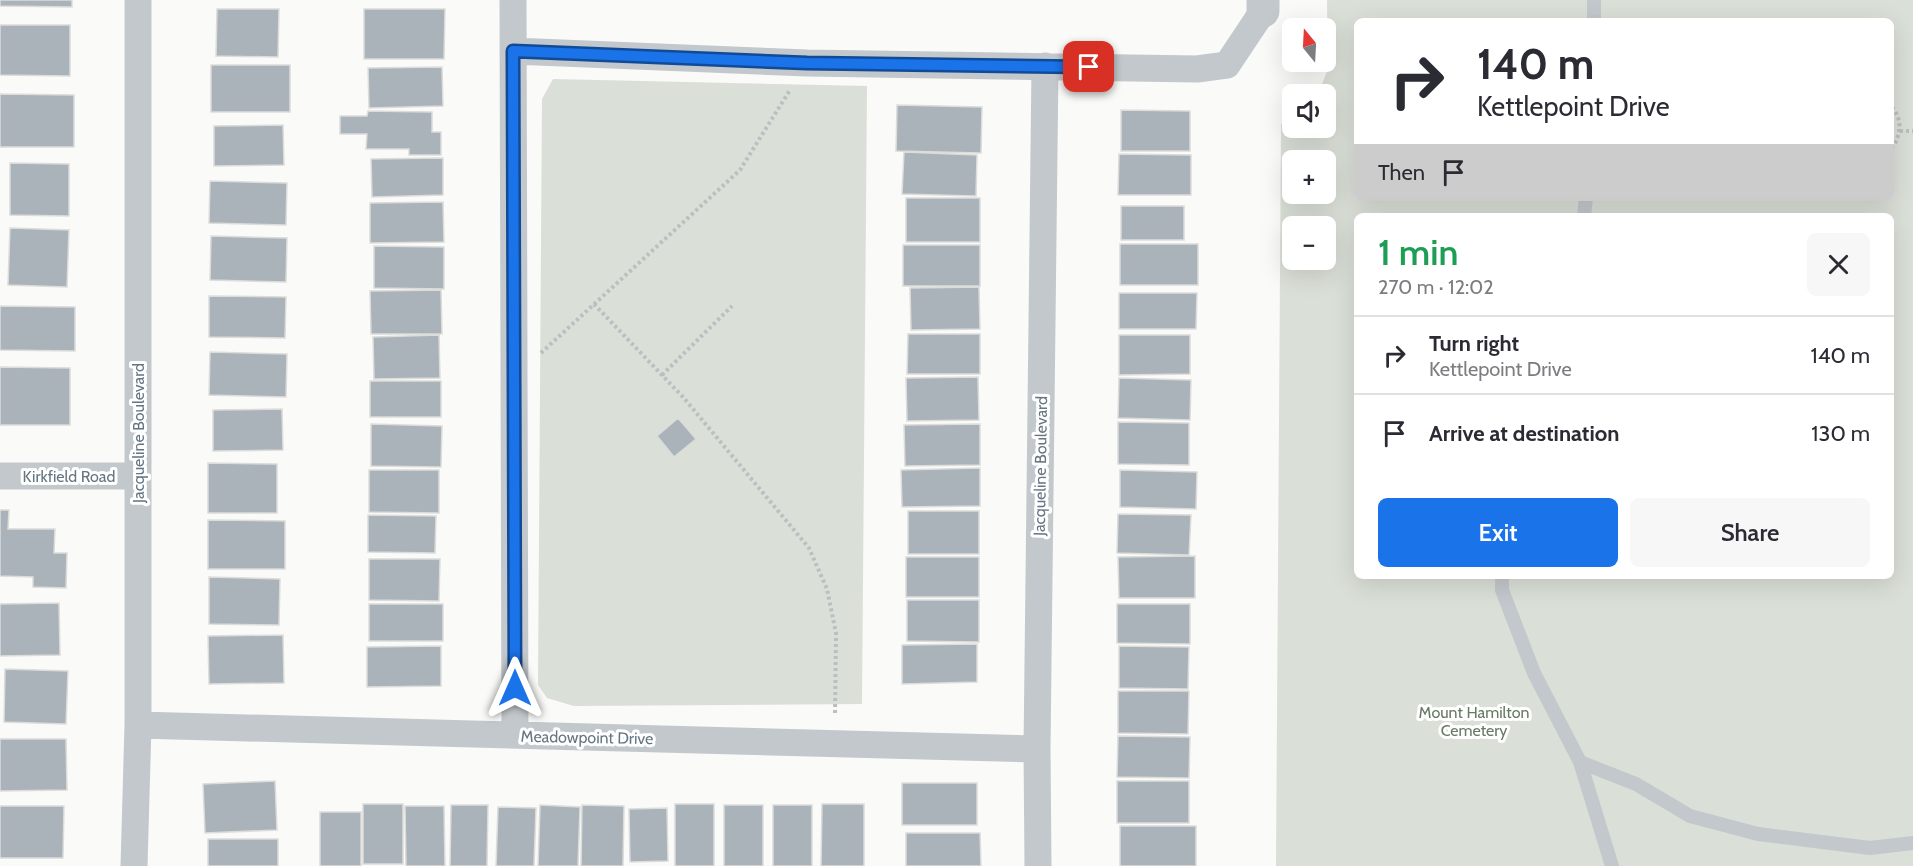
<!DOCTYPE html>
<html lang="en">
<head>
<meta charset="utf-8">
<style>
	:root { --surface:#fff; --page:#f7f7f7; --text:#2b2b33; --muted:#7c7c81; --line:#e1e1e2; --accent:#1a73e8 }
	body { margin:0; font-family:Cabin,sans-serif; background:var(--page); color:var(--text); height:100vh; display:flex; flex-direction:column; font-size:22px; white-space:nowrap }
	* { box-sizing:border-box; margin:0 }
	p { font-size:20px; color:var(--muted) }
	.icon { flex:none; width:33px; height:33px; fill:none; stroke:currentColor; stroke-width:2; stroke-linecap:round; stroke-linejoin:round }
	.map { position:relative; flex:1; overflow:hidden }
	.drawer { position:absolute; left:1354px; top:213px; width:540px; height:366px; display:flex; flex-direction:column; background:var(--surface); border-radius:9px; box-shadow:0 6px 24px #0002 }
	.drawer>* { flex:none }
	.top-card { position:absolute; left:1354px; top:18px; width:540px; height:183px; border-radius:9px; box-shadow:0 6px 24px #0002; background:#fff; color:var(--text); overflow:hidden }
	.needle { width:39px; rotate:342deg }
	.fabs { position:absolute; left:1282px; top:18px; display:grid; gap:12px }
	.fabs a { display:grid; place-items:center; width:54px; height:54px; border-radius:9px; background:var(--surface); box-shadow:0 6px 24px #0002; font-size:30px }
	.pin { position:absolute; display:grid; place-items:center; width:51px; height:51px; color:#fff; margin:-26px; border-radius:12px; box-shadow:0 3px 9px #0006 }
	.me { position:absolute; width:66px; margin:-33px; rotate:0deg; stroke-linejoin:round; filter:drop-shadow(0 0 4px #0008) }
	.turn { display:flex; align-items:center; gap:21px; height:126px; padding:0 24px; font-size:27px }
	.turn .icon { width:78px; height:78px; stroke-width:2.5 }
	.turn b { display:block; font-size:42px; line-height:51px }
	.then { display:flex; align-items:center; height:57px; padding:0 24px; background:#0003; gap:12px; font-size:22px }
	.round { display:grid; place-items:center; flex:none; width:63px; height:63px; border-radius:9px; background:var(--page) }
	.overview { display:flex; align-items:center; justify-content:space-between; height:102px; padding:0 24px }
	h1 { font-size:36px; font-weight:600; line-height:45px; color:#1e9e55 }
	.button { display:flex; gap:12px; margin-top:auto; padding:12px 24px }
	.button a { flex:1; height:69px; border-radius:9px; background:var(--accent); color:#fff; font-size:24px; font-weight:600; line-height:69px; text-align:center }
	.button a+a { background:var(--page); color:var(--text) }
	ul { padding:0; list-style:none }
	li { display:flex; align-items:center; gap:18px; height:78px; padding:0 24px; border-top:2px solid var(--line) }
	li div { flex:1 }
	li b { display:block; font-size:22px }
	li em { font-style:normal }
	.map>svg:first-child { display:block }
</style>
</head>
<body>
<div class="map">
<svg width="1913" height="866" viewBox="0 0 1913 866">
	<rect width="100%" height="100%" fill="#fafaf8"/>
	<path fill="#dadfd7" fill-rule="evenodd" d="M 1327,0 L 1913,0 L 1913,866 L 1276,866 L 1281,124 L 1293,120 L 1293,128 L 1326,128 L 1326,94 L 1318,94 L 1328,69 ZM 1358,21 L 1892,21 L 1892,198 L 1358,198 ZM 1293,160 L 1326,160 L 1326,194 L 1293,194 ZM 1358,216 L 1892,216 L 1892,576 L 1358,576 ZM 1293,226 L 1326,226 L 1326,260 L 1293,260 Z
		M 553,79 L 867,86 L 862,704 L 574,706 L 547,698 L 538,685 L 542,99 Z"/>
	<path fill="#aab3b9" stroke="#dcdcda" stroke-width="1.5" d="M 0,0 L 72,0 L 72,7 L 0,6 Z
		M 217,9 L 279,9 L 278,57 L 216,56 Z
		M 364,9 L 445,9 L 444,59 L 364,59 Z
		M 0,25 L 70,25 L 70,76 L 0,75 Z
		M 211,65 L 290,65 L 290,112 L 211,112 Z
		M 442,67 L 443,106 L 369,108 L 368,68 Z
		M 0,94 L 74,95 L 74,147 L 0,147 Z
		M 897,105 L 982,107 L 981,153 L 896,151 Z
		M 1121,110 L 1190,111 L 1190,151 L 1121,151 Z
		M 368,111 L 432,112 L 432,132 L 441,132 L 441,155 L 409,155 L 409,149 L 366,149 L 367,134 L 340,134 L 340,116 L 367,116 Z
		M 283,125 L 284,165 L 214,166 L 214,126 Z
		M 904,152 L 977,155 L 976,196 L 902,194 Z
		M 1119,154 L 1191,155 L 1191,195 L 1118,195 Z
		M 443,158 L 443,195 L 372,197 L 371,159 Z
		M 10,163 L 69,164 L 69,216 L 10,215 Z
		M 210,181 L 287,183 L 286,225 L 209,223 Z
		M 906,198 L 980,198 L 980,242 L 906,242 Z
		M 443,202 L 444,242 L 370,243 L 370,203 Z
		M 1121,206 L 1184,206 L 1184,240 L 1121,240 Z
		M 10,228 L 69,230 L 67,287 L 8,285 Z
		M 211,236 L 287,238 L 286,282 L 210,280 Z
		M 1120,244 L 1198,244 L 1198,285 L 1120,285 Z
		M 903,245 L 980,245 L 980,286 L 903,286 Z
		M 374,246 L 444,247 L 444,289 L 374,288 Z
		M 979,287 L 980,329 L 911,330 L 910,288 Z
		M 441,290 L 442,334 L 371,334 L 370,291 Z
		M 1119,293 L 1197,293 L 1196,329 L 1119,329 Z
		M 209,296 L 286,297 L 285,338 L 209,337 Z
		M 0,306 L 75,307 L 75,351 L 0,350 Z
		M 908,334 L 980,334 L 980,374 L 907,374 Z
		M 439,335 L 440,378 L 374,379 L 373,337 Z
		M 1119,335 L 1190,335 L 1190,374 L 1119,375 Z
		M 210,352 L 287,354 L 286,397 L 209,395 Z
		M 0,367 L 70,368 L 70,425 L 0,425 Z
		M 978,377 L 979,420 L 907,421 L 906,378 Z
		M 1119,378 L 1191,380 L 1190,420 L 1118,418 Z
		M 370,381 L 441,381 L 441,417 L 370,417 Z
		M 282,409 L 283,450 L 213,451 L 213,410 Z
		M 678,418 L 696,439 L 674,457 L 657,436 Z
		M 1118,422 L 1189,423 L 1189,465 L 1118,464 Z
		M 371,424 L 442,426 L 441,467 L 371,466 Z
		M 980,424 L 980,465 L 905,466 L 904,425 Z
		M 208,463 L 277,464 L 277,513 L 208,513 Z
		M 980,468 L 980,506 L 902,507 L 901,470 Z
		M 369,470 L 439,470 L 439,513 L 369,512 Z
		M 1120,470 L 1197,472 L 1196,509 L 1120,507 Z
		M 0,510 L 9,510 L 8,529 L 55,529 L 54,553 L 67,553 L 66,588 L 33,587 L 33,577 L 0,576 Z
		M 908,511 L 979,511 L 979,554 L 908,554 Z
		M 1118,514 L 1191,515 L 1189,555 L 1117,553 Z
		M 368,515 L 436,516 L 435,553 L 368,552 Z
		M 208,520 L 285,521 L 285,569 L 208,569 Z
		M 1195,556 L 1195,598 L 1119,598 L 1118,557 Z
		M 906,557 L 979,557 L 979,597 L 906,597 Z
		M 369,559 L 440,559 L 439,601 L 369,600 Z
		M 209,577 L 280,579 L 279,625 L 209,624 Z
		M 907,600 L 979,600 L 979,642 L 907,641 Z
		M 59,603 L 60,655 L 0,656 L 0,604 Z
		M 369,604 L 443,604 L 443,641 L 369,641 Z
		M 1117,604 L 1190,604 L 1190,644 L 1117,643 Z
		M 283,635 L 284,683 L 209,684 L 208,636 Z
		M 977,644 L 977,682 L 902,684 L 902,645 Z
		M 441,646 L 441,686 L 367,687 L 367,647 Z
		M 1119,646 L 1189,647 L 1188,689 L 1119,688 Z
		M 5,669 L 68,671 L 66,724 L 4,722 Z
		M 1118,691 L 1189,691 L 1188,734 L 1118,733 Z
		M 1118,736 L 1190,737 L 1189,778 L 1117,777 Z
		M 0,739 L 66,739 L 67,790 L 0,791 Z
		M 275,781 L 277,830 L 205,833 L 203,784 Z
		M 1117,781 L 1189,781 L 1189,823 L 1117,823 Z
		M 902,783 L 977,783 L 977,825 L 902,825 Z
		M 363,804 L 403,804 L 403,864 L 363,864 Z
		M 675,804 L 714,804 L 714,866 L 675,866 Z
		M 822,804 L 864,804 L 864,866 L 821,866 Z
		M 451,805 L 488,805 L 487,866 L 450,866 Z
		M 540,805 L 580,807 L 578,866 L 538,866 Z
		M 582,805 L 624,806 L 623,866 L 581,866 Z
		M 724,805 L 763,805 L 763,866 L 724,866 Z
		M 773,805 L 812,805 L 812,866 L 773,866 Z
		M 0,806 L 64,806 L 63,858 L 0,858 Z
		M 405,806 L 444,806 L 445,866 L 406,866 Z
		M 498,807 L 536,808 L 534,866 L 496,866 Z
		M 667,808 L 668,861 L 630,862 L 629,809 Z
		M 320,812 L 361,812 L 361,866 L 320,866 Z
		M 1120,826 L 1196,826 L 1196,866 L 1120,866 Z
		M 906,833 L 980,833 L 981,866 L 906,866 Z
		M 208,839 L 278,839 L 278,866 L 208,866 Z"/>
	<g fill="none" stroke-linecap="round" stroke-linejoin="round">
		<path stroke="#bbbfc2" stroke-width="4" stroke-dasharray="3 3" stroke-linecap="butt" d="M 1892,107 C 1903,120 1901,135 1892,148
			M 1900,131 L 1913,131
			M 594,304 L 683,397 L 809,548 L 827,589 L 836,633 L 835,715
			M 541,353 L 740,170 L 790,90
			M 662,375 L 732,306"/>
		<path stroke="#c3c8cc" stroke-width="14" d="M 1594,0 L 1594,21
			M 1584,216 L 1586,198
			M 1502,576 L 1502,590 L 1534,673 L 1580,762 L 1636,784 L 1690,816 L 1758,834 L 1870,848 L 1913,843
			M 1580,762 L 1612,866"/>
		<path stroke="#c3c8cc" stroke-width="27" d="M 513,0 L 515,735
			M 513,51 L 807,63 L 1197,69 L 1227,65 L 1263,11
			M 0,476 L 138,476
			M 138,725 L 1037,749
			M 134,866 L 138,725 L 138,0
			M 1038,866 L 1037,749 L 1045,66"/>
		<path stroke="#c3c8cc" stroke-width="33" d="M 1263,0 L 1263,11"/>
	</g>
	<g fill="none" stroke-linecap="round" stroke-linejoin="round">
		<defs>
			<path id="route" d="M 515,688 L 513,51 L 807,63 L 1089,67"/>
		</defs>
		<use href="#route" stroke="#114b97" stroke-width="15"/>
		<use href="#route" stroke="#1a73e8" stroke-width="10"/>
	</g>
	<g text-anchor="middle" stroke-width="6" stroke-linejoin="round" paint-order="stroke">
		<g font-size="16" fill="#657683" stroke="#fff">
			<text transform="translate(138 433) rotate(-90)" y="6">Jacqueline Boulevard</text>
			<text transform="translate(1040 466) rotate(-89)" y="6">Jacqueline Boulevard</text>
			<text x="69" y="482">Kirkfield Road</text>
			<text transform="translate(587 737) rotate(1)" y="6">Meadowpoint Drive</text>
		</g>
		<g font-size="16" fill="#687a64" stroke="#fff">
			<text x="1474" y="718">Mount Hamilton<tspan x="1474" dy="18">Cemetery</tspan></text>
		</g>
	</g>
</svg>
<div class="fabs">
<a><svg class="needle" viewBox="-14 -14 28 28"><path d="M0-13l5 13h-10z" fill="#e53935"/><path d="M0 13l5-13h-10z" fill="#7c7c81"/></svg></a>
<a><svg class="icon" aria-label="sound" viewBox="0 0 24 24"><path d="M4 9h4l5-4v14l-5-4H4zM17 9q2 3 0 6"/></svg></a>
<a>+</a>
<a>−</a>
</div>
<div class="pin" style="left:1089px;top:67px;background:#d93025"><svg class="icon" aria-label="arrive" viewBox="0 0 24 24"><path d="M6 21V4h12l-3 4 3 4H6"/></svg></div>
<svg class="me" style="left:515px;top:688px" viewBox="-20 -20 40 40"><path d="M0-17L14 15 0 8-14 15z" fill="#1a73e8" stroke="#fff" stroke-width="4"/></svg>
<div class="top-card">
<div class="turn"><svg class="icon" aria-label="right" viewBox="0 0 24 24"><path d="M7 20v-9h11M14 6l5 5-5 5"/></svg><div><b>140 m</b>Kettlepoint Drive</div></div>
<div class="then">Then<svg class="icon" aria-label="arrive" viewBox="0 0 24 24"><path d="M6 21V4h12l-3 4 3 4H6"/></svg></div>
</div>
<section class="drawer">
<div class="overview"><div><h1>1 min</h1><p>270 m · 12:02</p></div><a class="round"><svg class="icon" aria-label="close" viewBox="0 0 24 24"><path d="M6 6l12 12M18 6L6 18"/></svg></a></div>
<ul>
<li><svg class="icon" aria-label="right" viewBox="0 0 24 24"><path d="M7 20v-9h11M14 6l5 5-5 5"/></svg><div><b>Turn right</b><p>Kettlepoint Drive</p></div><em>140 m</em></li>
<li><svg class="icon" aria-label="arrive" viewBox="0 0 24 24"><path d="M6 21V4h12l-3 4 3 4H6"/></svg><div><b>Arrive at destination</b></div><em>130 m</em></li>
</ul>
<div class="button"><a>Exit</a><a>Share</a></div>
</section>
</div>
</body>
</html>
